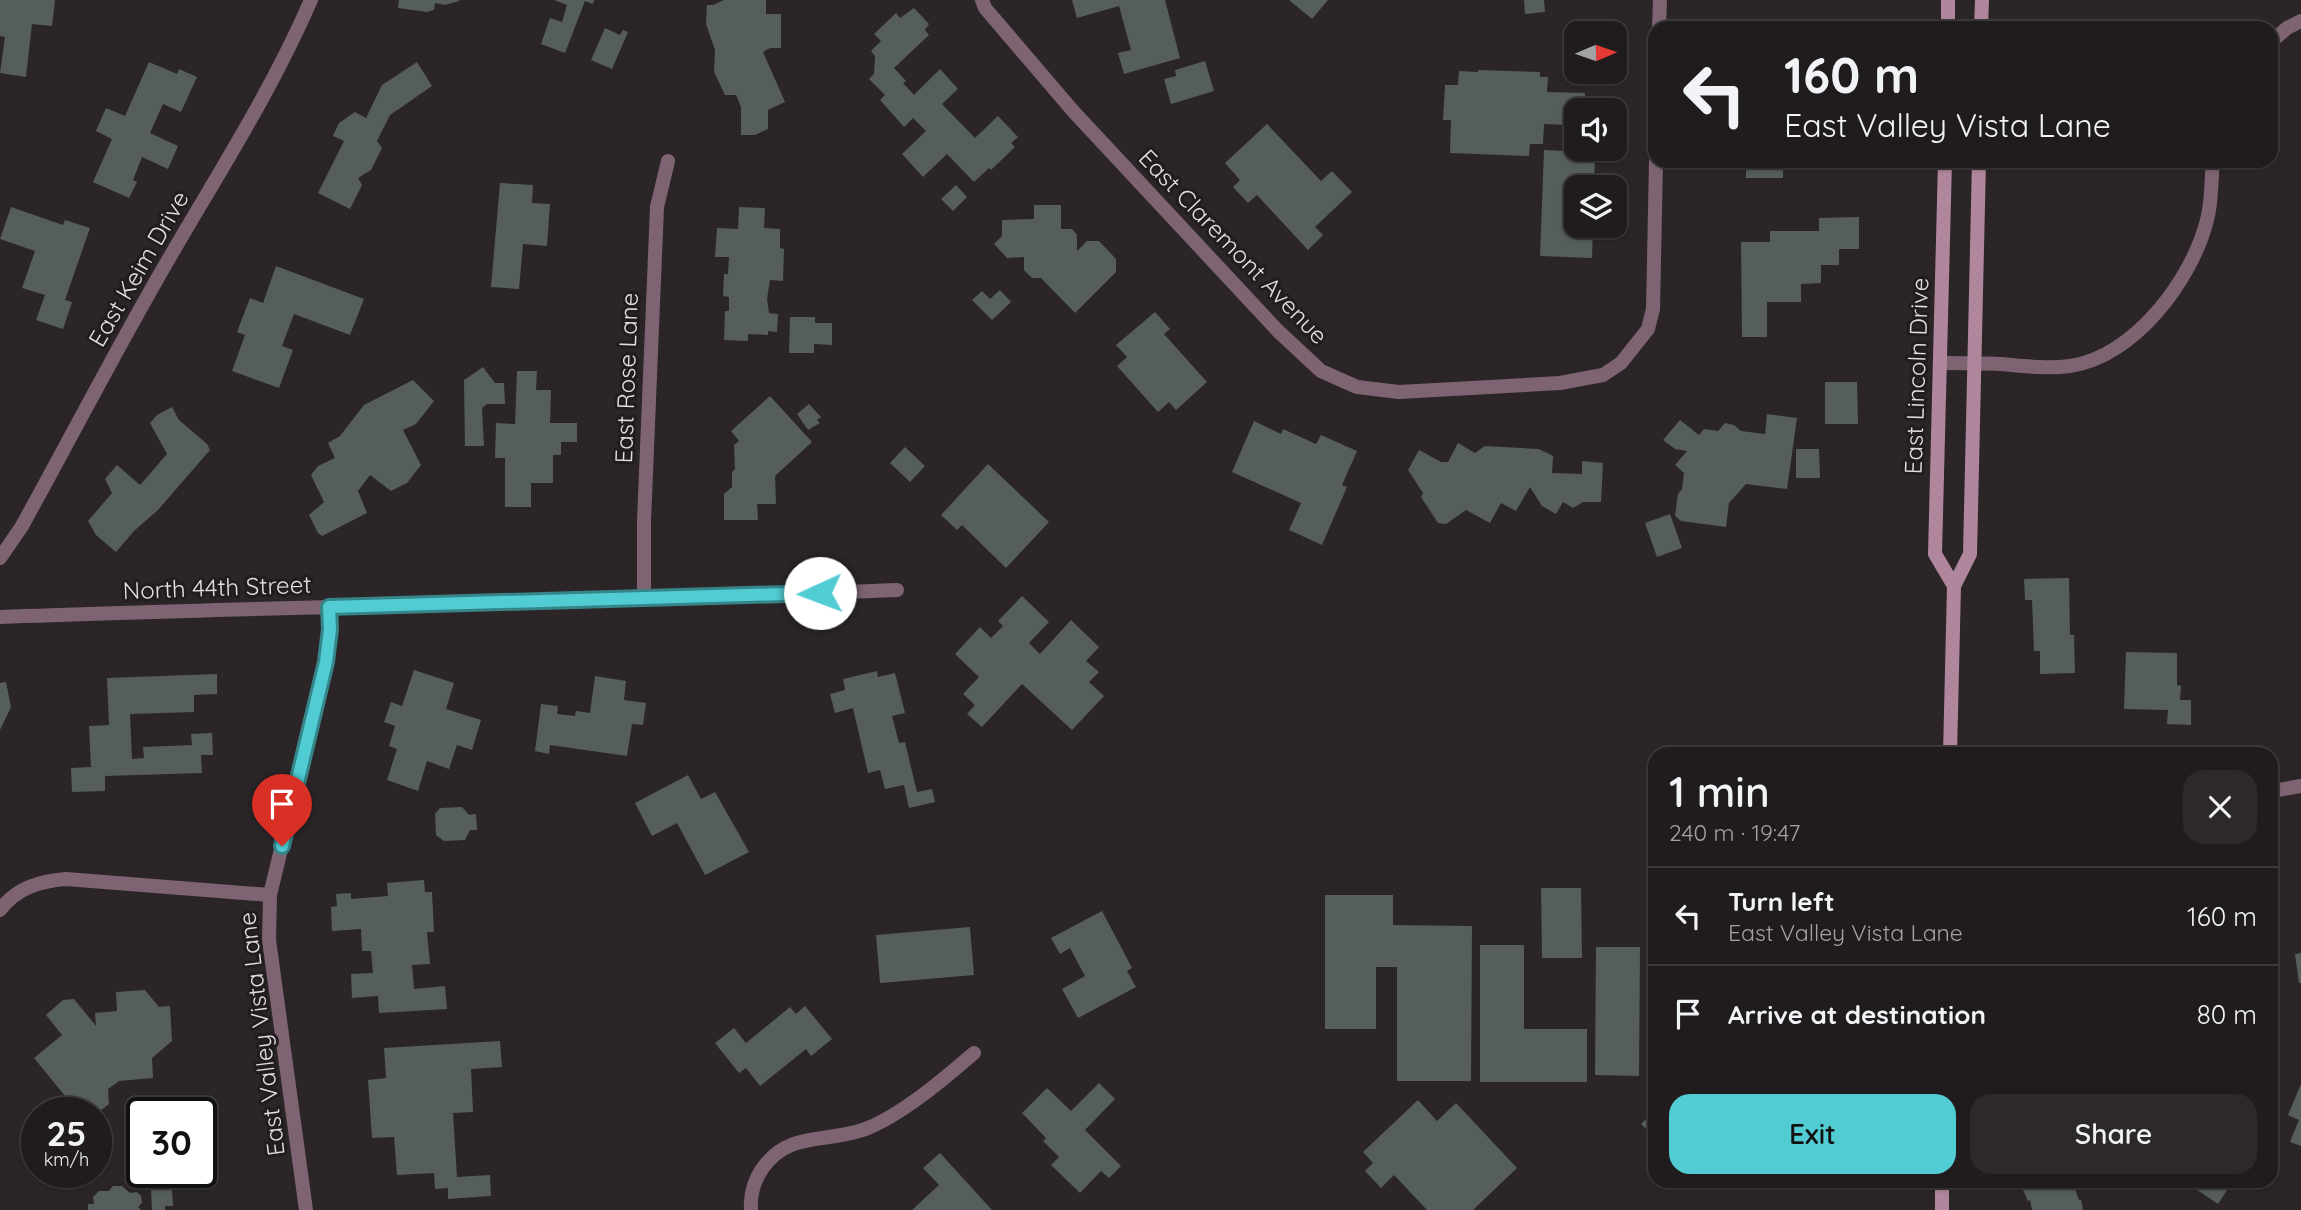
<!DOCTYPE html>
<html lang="en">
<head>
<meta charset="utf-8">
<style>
	:root { --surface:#201c1e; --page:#2d292b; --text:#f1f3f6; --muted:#a2a1a4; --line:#3d3a3c; --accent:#51ccd3 }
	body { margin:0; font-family:Quicksand,sans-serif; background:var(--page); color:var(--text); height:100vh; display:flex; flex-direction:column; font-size:26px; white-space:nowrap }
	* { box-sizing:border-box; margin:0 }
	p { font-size:23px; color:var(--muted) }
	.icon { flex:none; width:38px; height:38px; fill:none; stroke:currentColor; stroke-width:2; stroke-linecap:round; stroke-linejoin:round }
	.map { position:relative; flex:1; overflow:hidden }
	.details { position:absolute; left:1648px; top:747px; width:630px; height:441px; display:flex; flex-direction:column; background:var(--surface); border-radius:21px; box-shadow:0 2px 5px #0004,0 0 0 2px var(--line) }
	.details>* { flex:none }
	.guide { position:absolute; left:1648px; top:21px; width:630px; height:147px; border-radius:21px; box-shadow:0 2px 5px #0004,0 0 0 2px var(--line); background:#201c1e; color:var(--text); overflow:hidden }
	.needle { width:46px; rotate:88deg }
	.fabs { position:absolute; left:1564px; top:21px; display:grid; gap:14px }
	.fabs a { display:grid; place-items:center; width:63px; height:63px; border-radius:14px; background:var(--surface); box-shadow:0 2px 5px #0004,0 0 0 2px var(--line); font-size:35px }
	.speed { position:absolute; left:21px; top:1097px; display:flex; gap:14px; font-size:35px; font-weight:700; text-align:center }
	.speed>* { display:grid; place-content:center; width:91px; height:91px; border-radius:50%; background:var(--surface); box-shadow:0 2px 5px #0004,0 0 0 2px var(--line); line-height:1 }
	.speed small { font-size:18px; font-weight:400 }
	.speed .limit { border:4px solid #111; border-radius:10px; background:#fff; color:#111 }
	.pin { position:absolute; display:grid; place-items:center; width:60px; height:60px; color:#fff; margin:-72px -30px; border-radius:50% 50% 50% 0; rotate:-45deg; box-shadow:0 0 7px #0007 }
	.pin .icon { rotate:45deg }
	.me { position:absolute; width:77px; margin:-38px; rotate:268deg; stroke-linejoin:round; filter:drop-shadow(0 0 5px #0008) }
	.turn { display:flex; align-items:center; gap:24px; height:147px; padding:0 21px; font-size:32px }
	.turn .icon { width:91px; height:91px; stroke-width:2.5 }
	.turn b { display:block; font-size:49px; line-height:60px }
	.round { display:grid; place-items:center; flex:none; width:74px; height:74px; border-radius:21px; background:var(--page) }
	.headline { display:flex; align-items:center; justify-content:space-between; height:119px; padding:0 21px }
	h1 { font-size:42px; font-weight:600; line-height:52px }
	.button { display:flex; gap:14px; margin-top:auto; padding:14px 21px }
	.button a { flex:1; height:80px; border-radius:21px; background:var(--accent); color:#111; font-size:28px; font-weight:600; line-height:80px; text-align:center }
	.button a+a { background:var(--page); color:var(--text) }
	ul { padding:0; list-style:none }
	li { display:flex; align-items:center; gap:21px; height:98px; padding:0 21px; border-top:2px solid var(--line) }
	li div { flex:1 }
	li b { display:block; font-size:26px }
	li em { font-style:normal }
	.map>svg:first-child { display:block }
</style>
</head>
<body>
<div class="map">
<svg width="2301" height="1210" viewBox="0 0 2301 1210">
	<rect width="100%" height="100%" fill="#2b2528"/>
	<path fill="#565d5d" d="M 0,0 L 55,0 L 52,26 L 32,24 L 26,77 L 0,73 L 5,37 L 0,36 Z
		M 399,0 L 459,0 L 459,1 L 445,5 L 435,3 L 434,10 L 427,12 L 398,8 Z
		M 554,0 L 594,0 L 593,4 L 585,1 L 565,53 L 541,44 L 550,18 L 562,22 L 567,5 Z
		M 724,0 L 766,0 L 766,14 L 781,14 L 781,48 L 770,48 L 763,52 L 785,102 L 768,110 L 768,129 L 755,135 L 741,135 L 741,107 L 736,95 L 725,95 L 714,72 L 715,50 L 706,24 L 707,5 L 713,5 Z
		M 1072,0 L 1165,0 L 1180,58 L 1124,74 L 1118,53 L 1131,50 L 1119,6 L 1077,18 Z
		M 1289,0 L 1328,0 L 1312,19 Z
		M 1524,0 L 1544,0 L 1545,12 L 1525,14 Z
		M 914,8 L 929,24 L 925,30 L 929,35 L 894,68 L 906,81 L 903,83 L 914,95 L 940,69 L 958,89 L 942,104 L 975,138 L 998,116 L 1018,137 L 1011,143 L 1015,147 L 991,170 L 989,168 L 974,182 L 947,154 L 923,177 L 902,154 L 926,131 L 913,118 L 904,127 L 880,100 L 885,95 L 869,79 L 874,74 L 875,56 L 871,51 L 881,41 L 874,34 L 896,13 L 900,18 Z
		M 605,28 L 620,35 L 623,30 L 628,32 L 612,69 L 591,60 Z
		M 1205,61 L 1214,91 L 1171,104 L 1164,79 L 1176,76 L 1175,70 Z
		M 149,62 L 177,74 L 179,69 L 197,77 L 181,112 L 163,104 L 150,133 L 178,146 L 168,169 L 142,157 L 133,180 L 137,182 L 129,198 L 93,182 L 112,139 L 96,131 L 106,108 L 125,116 Z
		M 417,62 L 432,86 L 390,115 L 377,141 L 382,148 L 371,170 L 358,178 L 362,185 L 350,209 L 318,193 L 344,141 L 333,136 L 339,123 L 355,112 L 366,118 L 382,85 Z
		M 1478,70 L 1540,72 L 1540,77 L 1548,77 L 1547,92 L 1585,93 L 1584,110 L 1577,110 L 1577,149 L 1595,149 L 1594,187 L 1577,187 L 1577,226 L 1593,226 L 1592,258 L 1540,256 L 1544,150 L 1565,151 L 1566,125 L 1544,124 L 1543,144 L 1530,144 L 1529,156 L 1450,153 L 1451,120 L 1443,120 L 1445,85 L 1458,85 L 1459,71 L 1478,72 Z
		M 1267,124 L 1321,181 L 1332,171 L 1352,192 L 1315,227 L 1323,235 L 1308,250 L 1257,195 L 1248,203 L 1233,187 L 1240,180 L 1225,163 Z
		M 1746,161 L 1783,161 L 1783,178 L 1746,178 Z
		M 500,183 L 533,185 L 532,203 L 550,204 L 547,246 L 523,244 L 519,289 L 491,287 Z
		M 956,185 L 967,197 L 953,211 L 941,199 Z
		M 1034,205 L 1061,205 L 1061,229 L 1072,229 L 1077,235 L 1077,251 L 1087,241 L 1099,241 L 1116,259 L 1116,272 L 1075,313 L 1041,278 L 1032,278 L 1024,270 L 1024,257 L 1007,258 L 994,244 L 1002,236 L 1002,220 L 1034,219 Z
		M 11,207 L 63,225 L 65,220 L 90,228 L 65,300 L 72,302 L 63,329 L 36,320 L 45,295 L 22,288 L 35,251 L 0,239 Z
		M 739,207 L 765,208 L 764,228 L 780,229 L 780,248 L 784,249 L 783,281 L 770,280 L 767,299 L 769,313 L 778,314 L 777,332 L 768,331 L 768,335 L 748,334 L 748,341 L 724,340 L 725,311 L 729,311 L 729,297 L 723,296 L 724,274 L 728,274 L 729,257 L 715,257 L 717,228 L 738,229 Z
		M 1859,217 L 1859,249 L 1839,249 L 1839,265 L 1821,265 L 1821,283 L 1801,284 L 1801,302 L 1767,302 L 1767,337 L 1742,337 L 1741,242 L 1770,242 L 1770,231 L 1819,231 L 1819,218 Z
		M 276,266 L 364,299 L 350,335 L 294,314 L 282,346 L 293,350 L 279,388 L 232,371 L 245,335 L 237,332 L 250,298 L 263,303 Z
		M 1000,290 L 1011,302 L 992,320 L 972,300 L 982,291 L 990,299 Z
		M 1155,312 L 1170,329 L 1164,334 L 1207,382 L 1176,410 L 1169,402 L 1158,412 L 1117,366 L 1127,357 L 1116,345 Z
		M 790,317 L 815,317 L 815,323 L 832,323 L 832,345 L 814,344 L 814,353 L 789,353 Z
		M 483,367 L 495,383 L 504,383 L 505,404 L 487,404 L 482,408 L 484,446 L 465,446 L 464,380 Z
		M 517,371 L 537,371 L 536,390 L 551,390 L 550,423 L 577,423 L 577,442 L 561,442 L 561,455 L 553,455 L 553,483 L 531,483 L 531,507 L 505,507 L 505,458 L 495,458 L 496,423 L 515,424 Z
		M 413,380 L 434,401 L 416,424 L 403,430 L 421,465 L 407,483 L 391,491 L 370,475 L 358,491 L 367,513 L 322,536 L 318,533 L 309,515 L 324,502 L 311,475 L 318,466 L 335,458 L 328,443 L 340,436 L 364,405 Z
		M 1825,382 L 1857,382 L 1858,424 L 1825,424 Z
		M 770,396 L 812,442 L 775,476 L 776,504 L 757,504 L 758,520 L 724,520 L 724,494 L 732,487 L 732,472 L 735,469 L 734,445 L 739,441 L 731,431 Z
		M 809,404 L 821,417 L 817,420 L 820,423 L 808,430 L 797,414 Z
		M 172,407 L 179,420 L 207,444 L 210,450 L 158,510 L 134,531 L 116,552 L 96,535 L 88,521 L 112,493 L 105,479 L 117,465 L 140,485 L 167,454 L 150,423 L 157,415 Z
		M 1767,414 L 1797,418 L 1787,489 L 1746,484 L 1729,503 L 1726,527 L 1681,521 L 1675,516 L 1678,494 L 1682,489 L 1684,473 L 1675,465 L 1687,451 L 1675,449 L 1663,440 L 1680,420 L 1699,435 L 1704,429 L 1718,431 L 1725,423 L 1734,425 L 1741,431 L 1765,434 Z
		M 1254,421 L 1281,434 L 1283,429 L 1316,444 L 1321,435 L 1357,451 L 1342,485 L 1347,487 L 1322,545 L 1289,530 L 1301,503 L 1232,472 Z
		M 1458,443 L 1475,453 L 1485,446 L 1539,449 L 1553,456 L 1552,473 L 1582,474 L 1582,461 L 1603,463 L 1601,502 L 1583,502 L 1573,508 L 1563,502 L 1556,514 L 1542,506 L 1530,487 L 1516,511 L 1501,503 L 1490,523 L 1466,510 L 1446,524 L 1438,523 L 1421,497 L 1423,493 L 1408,470 L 1419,450 L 1441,462 L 1448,462 Z
		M 905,447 L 925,466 L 910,482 L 890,463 Z
		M 1796,449 L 1819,449 L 1820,478 L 1796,478 Z
		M 988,464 L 1049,522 L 1006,568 L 962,525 L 957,530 L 941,515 Z
		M 1670,514 L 1682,548 L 1657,557 L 1645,523 Z
		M 2069,578 L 2070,635 L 2074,635 L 2075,673 L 2040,674 L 2040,651 L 2034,651 L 2032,600 L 2025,600 L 2024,579 Z
		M 1022,596 L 1049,622 L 1029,643 L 1040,654 L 1071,620 L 1099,647 L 1086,661 L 1099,672 L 1089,682 L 1104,696 L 1072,730 L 1022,684 L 982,727 L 967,714 L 975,705 L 963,694 L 979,677 L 955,654 L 980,627 L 991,638 L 1003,626 L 998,621 Z
		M 2126,652 L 2177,653 L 2177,685 L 2181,686 L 2180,700 L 2191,700 L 2191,725 L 2167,724 L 2168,710 L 2124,709 Z
		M 414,670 L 454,683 L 446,709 L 481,720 L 472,750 L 457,745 L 449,769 L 427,761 L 418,791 L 387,780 L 397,749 L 389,746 L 395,726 L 384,722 L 391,702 L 402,706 Z
		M 877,671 L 878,677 L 895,673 L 905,713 L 892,716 L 899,743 L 905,742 L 917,792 L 932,789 L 935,802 L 909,808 L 904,785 L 885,789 L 880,770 L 868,773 L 853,708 L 835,713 L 830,694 L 845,690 L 843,679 Z
		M 217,674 L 217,694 L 194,695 L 194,712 L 130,714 L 132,759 L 144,758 L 143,747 L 192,745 L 191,734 L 212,733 L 213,755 L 201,755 L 202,773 L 105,776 L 105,791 L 72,792 L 71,768 L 91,767 L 89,726 L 109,725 L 107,678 Z
		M 595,676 L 626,681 L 624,700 L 646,703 L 643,725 L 632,724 L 627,756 L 550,745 L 549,754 L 535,751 L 541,704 L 558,706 L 557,714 L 575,716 L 576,711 L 590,713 Z
		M 6,682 L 11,707 L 0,730 L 0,683 Z
		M 688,775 L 701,799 L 715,792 L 749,852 L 705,875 L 677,823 L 652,836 L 635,803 Z
		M 462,807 L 469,815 L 476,814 L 477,830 L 470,830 L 465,840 L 444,841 L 436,835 L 435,814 L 440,808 Z
		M 424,880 L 425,892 L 432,892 L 434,932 L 427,932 L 430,964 L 412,965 L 414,989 L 445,986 L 447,1009 L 379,1013 L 378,996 L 352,998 L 351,974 L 373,973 L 371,951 L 362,951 L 361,929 L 332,931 L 331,907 L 337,906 L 336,894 L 351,893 L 351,899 L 388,896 L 387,883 Z
		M 1541,888 L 1581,888 L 1582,958 L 1542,958 Z
		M 1325,895 L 1393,895 L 1393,925 L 1472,926 L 1471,1081 L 1397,1081 L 1397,967 L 1376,967 L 1376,1029 L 1325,1029 Z
		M 1102,911 L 1132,968 L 1127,971 L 1136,987 L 1078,1018 L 1062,989 L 1085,976 L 1070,948 L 1060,954 L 1051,938 Z
		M 970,927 L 974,975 L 880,983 L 876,935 Z
		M 1480,945 L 1524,945 L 1524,1029 L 1587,1029 L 1587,1082 L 1480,1082 Z
		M 1596,947 L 1640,947 L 1639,1076 L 1595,1075 Z
		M 2301,953 L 2301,983 L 2299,983 L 2295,954 Z
		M 145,990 L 159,1007 L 170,1006 L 172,1041 L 152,1058 L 153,1078 L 119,1081 L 108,1089 L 109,1104 L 96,1114 L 79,1113 L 34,1058 L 62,1035 L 46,1015 L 63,1000 L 74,999 L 96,1026 L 95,1013 L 117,1011 L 116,992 Z
		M 805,1006 L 832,1039 L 811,1056 L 806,1049 L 760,1086 L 746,1068 L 739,1073 L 715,1043 L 734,1028 L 746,1043 L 790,1007 L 796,1014 Z
		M 500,1041 L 502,1067 L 471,1069 L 473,1112 L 453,1113 L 457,1177 L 490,1175 L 491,1196 L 448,1199 L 448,1188 L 435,1189 L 434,1173 L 397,1175 L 394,1137 L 372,1138 L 368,1080 L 386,1078 L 384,1048 Z
		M 1099,1083 L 1115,1099 L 1085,1130 L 1121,1166 L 1109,1178 L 1101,1171 L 1080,1193 L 1051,1165 L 1059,1157 L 1043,1141 L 1046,1138 L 1022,1113 L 1047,1088 L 1071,1111 Z
		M 2301,1084 L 2301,1146 L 2290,1142 L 2299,1120 L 2288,1115 Z
		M 1418,1100 L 1437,1121 L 1456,1103 L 1517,1168 L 1473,1210 L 1427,1210 L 1394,1175 L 1381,1188 L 1365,1171 L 1373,1163 L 1363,1152 Z
		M 1656,1109 L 1656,1125 L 1649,1132 L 1641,1124 Z
		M 940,1153 L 992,1210 L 912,1210 L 939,1185 L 923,1168 Z
		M 2019,1181 L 2072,1181 L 2079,1200 L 2081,1200 L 2083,1210 L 2032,1210 L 2030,1200 L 2028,1201 Z
		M 2184,1181 L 2233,1181 L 2218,1204 Z
		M 113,1186 L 122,1186 L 130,1193 L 137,1192 L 141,1196 L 142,1203 L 138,1207 L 141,1210 L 88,1210 L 88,1204 L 94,1204 L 93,1197 L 99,1191 L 109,1191 Z
		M 151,1189 L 172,1189 L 173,1206 L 165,1206 L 165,1210 L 152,1210 Z"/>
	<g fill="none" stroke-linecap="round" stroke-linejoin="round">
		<path stroke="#7e6472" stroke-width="14" d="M 982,0 L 985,8 L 1073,111 L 1278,331 L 1321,371 L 1357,387 L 1399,392 L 1560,383 L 1603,375 L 1621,363 L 1648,329 L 1653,309 L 1656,161
			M 1659,28 L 1660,0
			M 2272,41 L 2287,28 L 2301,21
			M 1941,363 C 1961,363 1981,363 2000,364 C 2023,366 2047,369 2070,366 C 2134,357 2192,280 2207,220 C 2212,202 2211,180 2213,161
			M 0,558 L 22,526 C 64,450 104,373 147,297 C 202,198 266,104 311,0
			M 644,598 L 644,521 L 657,207 L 668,161
			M 0,617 C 299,606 598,602 897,590
			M 2272,791 L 2301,786
			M 0,910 C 16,888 40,881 66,879 L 270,895
			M 306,1210 L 269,940 L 270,895 L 326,662 L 330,629 L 329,607
			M 751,1210 C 750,1196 754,1181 762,1169 C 790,1129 830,1144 868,1128 C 904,1113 945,1078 974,1053"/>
		<path stroke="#b0869c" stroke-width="14" d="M 1948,28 L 1948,0
			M 1981,28 L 1982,0
			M 1945,161 L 1935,554 L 1954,586
			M 1950,754 L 1954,586 L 1970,554 L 1979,161
			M 1942,1210 L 1942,1181"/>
	</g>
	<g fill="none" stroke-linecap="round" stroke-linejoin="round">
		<defs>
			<path id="route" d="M 282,846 L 326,662 L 330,629 L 329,607 L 820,593"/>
		</defs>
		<use href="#route" stroke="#358589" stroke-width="18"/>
		<use href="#route" stroke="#51ccd3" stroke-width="12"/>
	</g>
	<g text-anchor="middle" stroke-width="6" stroke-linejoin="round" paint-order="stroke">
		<g font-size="24" fill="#e2dee0" stroke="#211c1e">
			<text transform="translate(1233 247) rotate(46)" y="8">East Claremont Avenue</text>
			<text transform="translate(139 269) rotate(-60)" y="8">East Keim Drive</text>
			<text transform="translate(1917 376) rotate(-88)" y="8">East Lincoln Drive</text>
			<text transform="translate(627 378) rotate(-88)" y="8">East Rose Lane</text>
			<text transform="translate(217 588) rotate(-2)" y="8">North 44th Street</text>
			<text transform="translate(262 1034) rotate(-97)" y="8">East Valley Vista Lane</text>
		</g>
	</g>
</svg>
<div class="fabs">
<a><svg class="needle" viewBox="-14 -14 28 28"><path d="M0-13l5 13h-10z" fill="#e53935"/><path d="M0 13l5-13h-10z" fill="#a2a1a4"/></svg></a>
<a><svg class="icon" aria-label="sound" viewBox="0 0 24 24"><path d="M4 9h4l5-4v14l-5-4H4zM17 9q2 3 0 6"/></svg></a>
<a><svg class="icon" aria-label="layers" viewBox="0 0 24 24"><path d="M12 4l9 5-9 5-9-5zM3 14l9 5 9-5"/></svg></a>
</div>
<div class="speed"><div>25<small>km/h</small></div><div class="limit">30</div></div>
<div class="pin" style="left:282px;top:846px;background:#d93025"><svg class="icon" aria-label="arrive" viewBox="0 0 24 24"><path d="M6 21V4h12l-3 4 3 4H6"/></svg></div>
<svg class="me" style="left:820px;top:593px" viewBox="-20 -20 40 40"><circle r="19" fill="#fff"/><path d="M0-13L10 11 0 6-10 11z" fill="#51ccd3"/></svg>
<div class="guide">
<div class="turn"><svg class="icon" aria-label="left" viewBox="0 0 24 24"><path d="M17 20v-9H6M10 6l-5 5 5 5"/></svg><div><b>160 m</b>East Valley Vista Lane</div></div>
</div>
<section class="details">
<div class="headline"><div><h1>1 min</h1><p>240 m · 19:47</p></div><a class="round"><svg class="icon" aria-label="close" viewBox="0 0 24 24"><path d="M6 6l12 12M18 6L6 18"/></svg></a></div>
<ul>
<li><svg class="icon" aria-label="left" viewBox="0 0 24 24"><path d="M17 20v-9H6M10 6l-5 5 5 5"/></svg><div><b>Turn left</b><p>East Valley Vista Lane</p></div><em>160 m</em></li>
<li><svg class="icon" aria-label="arrive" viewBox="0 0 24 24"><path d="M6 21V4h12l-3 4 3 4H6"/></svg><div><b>Arrive at destination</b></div><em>80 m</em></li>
</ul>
<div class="button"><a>Exit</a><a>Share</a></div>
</section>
</div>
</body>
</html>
